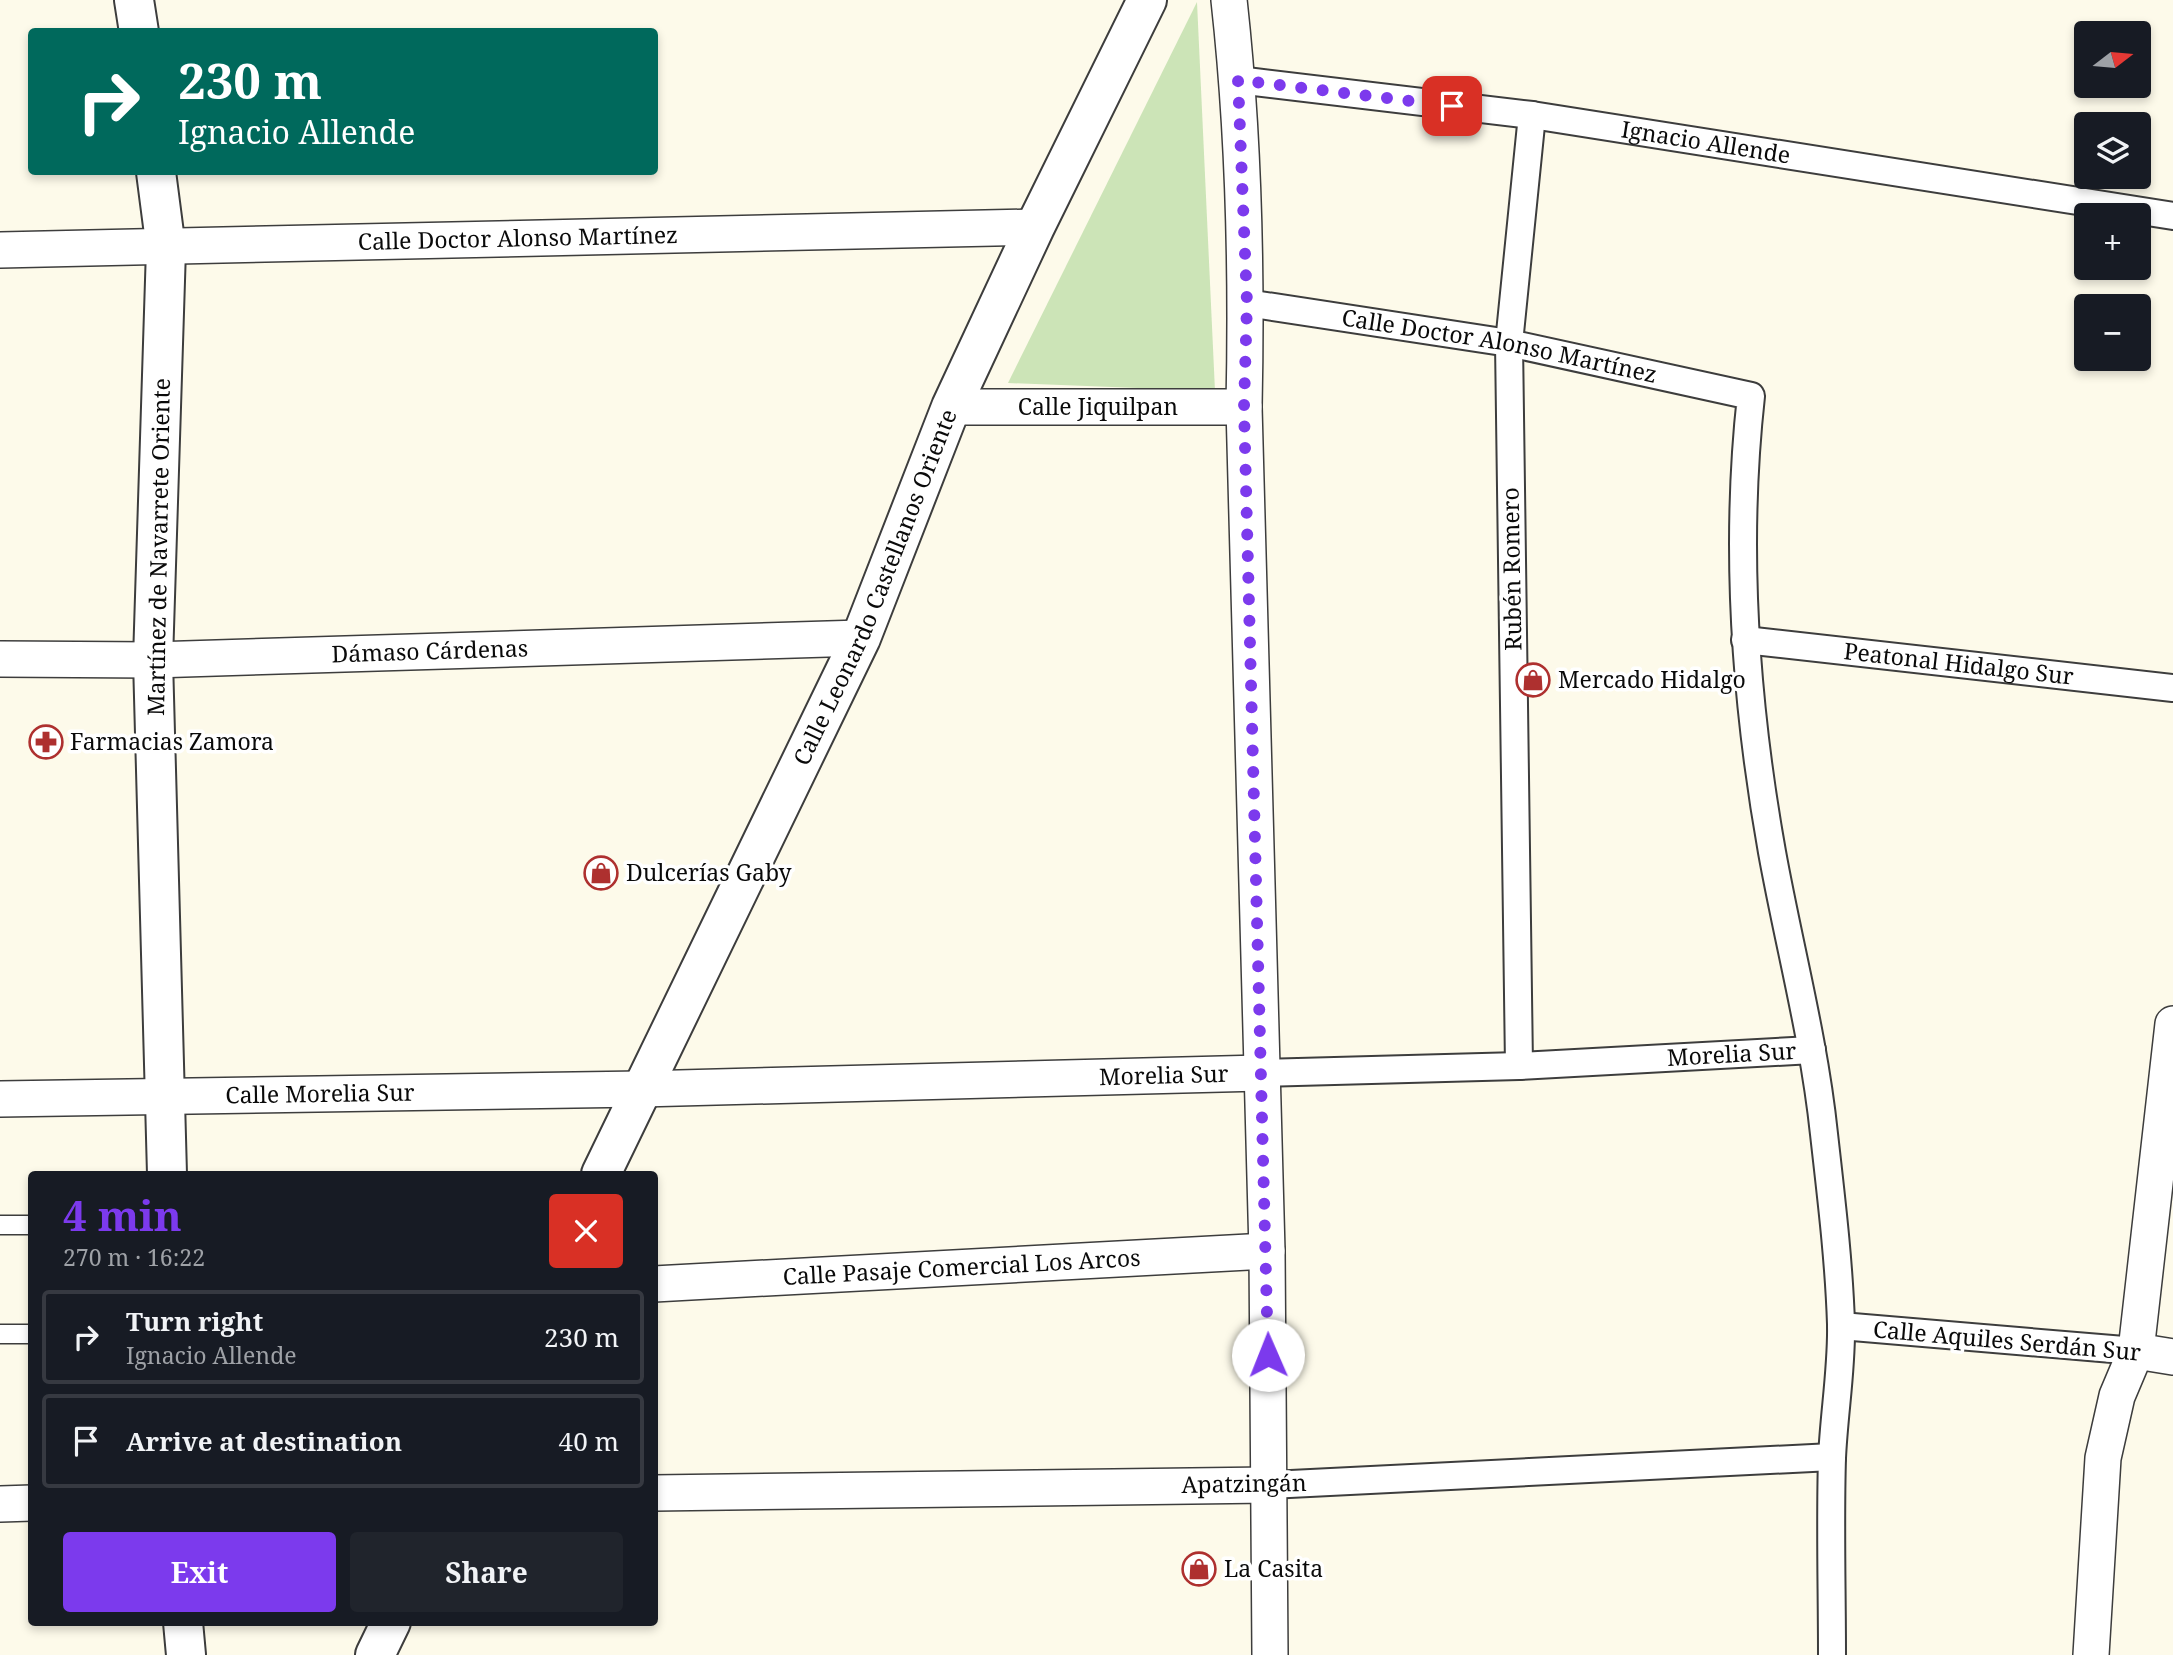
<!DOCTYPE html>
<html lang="en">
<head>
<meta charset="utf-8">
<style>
	:root { --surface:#171b24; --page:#20242c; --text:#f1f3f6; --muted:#9ea1a6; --line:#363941; --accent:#7c3aed }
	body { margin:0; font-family:"Noto Serif",serif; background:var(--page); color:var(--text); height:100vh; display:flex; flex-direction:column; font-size:26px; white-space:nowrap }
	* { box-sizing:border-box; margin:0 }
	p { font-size:23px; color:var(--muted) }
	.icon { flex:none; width:38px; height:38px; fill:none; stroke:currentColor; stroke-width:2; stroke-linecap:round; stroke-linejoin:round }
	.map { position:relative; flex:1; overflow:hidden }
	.drawer { position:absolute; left:28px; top:1171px; width:630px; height:455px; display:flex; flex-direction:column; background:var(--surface); border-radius:7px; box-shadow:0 4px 10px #0003 }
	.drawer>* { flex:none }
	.banner { position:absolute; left:28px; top:28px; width:630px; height:147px; border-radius:7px; box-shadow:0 4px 10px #0003; background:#00695c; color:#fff; overflow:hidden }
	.needle { width:46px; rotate:74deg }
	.tools { position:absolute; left:2074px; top:21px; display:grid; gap:14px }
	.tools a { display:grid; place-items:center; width:77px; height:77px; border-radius:7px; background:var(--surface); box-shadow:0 4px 10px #0003; font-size:35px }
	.pin { position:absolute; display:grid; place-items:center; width:60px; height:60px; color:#fff; margin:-30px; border-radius:14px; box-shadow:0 4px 10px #0006 }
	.me { position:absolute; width:77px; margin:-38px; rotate:359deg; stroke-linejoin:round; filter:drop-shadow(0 0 5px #0008) }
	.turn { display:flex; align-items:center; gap:24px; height:147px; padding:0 35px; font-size:32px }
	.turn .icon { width:91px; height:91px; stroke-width:2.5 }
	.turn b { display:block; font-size:49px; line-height:60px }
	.round { display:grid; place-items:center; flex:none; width:74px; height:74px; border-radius:7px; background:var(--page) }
	.overview { display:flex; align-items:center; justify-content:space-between; height:119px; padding:0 35px }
	h1 { font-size:42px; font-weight:700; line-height:52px; color:var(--accent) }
	.primary-button { display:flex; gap:14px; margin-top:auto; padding:14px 35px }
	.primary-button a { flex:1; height:80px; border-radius:7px; background:var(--accent); color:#fff; font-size:28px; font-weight:700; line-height:80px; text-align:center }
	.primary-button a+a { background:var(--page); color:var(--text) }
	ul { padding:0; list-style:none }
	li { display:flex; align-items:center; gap:21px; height:94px; margin:0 14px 10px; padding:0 21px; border:4px solid var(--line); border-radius:7px }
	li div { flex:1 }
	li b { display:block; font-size:26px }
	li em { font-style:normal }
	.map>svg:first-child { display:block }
</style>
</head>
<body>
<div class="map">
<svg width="2173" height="1655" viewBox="0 0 2173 1655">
	<rect width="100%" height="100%" fill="#fdfaea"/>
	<path fill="#cce4b7" d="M 1197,2 L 1215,391 L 1008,383 Z"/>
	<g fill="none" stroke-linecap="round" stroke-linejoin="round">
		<defs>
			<path id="service" d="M 0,1225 L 32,1225
				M 0,1334 L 32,1334"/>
			<g id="pedestrian">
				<path id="s1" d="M 1238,80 L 1532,115 L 2173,216"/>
				<path id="s2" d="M 1247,303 L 1509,343 L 1751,396 C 1734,549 1745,701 1772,852 C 1789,946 1814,1038 1824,1134 C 1831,1196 1839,1261 1841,1324 C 1842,1368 1834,1413 1832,1458 C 1830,1523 1832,1589 1832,1655"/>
				<path id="s3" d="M 1745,640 L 2173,688"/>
				<path d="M 1519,1066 L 1509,343 L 1532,115"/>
				<path id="s4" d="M 1261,1073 L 1519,1066 L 1812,1050"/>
				<path d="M 1841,1326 L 2136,1351"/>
				<path d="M 1269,1485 L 1832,1457"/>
			</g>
			<g id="minor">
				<path d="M 1229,0 C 1244,135 1247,271 1244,407 L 1267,1251 L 1270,1655"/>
				<path id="s5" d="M 0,250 L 1035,227"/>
				<path id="s6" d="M 951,407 L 1244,407"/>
				<path id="s7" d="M 0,659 L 153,660 L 861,638"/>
				<path id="s8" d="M 0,1099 L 641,1089 L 1261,1073"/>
				<path id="s9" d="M 654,1284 L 1267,1251"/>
				<path d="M 2136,1351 L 2173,1357"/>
				<path d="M 654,1493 L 1269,1485"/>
				<path d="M 0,1504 L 32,1503"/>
				<path d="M 2091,1655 L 2103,1458 L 2117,1396 L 2136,1351 L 2173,1024"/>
			</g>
			<g id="tertiary">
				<path d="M 134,0 L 139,32"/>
				<path d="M 156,172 L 166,249 L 153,660 L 167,1174"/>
				<path id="s10" d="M 601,1174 L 861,638 L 951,407 L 1035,227 L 1147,0"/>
				<path d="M 183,1622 L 186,1655"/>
				<path d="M 375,1655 L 391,1622"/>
			</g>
		</defs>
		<use href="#service" stroke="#3d3d3d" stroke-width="21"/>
		<use href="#pedestrian" stroke="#3d3d3d" stroke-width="30"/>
		<use href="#minor" stroke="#3d3d3d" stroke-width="38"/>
		<use href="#tertiary" stroke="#3d3d3d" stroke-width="42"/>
		<use href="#service" stroke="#fff" stroke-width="18"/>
		<use href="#pedestrian" stroke="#fff" stroke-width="26"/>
		<use href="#minor" stroke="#fff" stroke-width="35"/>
		<use href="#tertiary" stroke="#fff" stroke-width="38"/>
	</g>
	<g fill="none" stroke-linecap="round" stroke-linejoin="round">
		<path stroke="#7c3aed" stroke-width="12" stroke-dasharray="0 21.6" d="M 1268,1355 L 1244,407 L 1247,303 L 1238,80 L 1452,106"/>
	</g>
	<defs>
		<symbol id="shop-ring" viewBox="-11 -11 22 22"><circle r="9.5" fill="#fff" stroke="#ae302f" stroke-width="1.5"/><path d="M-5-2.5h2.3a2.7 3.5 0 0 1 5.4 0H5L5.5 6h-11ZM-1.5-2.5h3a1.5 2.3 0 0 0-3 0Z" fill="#ae302f"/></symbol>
		<symbol id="pharmacy-ring" viewBox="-11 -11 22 22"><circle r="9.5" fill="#fff" stroke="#ae302f" stroke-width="1.5"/><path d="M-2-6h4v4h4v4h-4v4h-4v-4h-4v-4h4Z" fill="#ae302f"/></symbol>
	</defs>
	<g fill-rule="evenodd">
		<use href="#shop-ring" x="1514" y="661" width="38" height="38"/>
		<use href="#pharmacy-ring" x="27" y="723" width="38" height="38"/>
		<use href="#shop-ring" x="582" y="854" width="38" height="38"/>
		<use href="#shop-ring" x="1180" y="1550" width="38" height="38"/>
	</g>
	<g text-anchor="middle" stroke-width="7" stroke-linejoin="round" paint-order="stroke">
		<g font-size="23" fill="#0a0a0a" stroke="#fff">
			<text dy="8" stroke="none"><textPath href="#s1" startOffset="472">Ignacio Allende</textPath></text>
			<text dy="8" stroke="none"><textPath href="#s5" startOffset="518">Calle Doctor Alonso Martínez</textPath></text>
			<text dy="8" stroke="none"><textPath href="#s2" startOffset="256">Calle Doctor Alonso Martínez</textPath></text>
			<text dy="8" stroke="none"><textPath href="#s6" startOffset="147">Calle Jiquilpan</textPath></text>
			<text transform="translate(159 547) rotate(-89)" y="8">Martínez de Navarrete Oriente</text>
			<text transform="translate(1512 569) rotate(-91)" y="8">Rubén Romero</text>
			<text dy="8" stroke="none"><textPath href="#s10" startOffset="648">Calle Leonardo Castellanos Oriente</textPath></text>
			<text dy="8" stroke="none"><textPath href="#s7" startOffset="430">Dámaso Cárdenas</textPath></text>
			<text dy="8" stroke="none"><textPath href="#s3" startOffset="215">Peatonal Hidalgo Sur</textPath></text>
			<text dy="8" stroke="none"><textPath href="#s4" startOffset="471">Morelia Sur</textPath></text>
			<text dy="8" stroke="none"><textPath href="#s8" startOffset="1164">Morelia Sur</textPath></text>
			<text dy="8" stroke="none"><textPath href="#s8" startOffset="320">Calle Morelia Sur</textPath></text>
			<text dy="8" stroke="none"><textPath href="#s9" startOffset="308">Calle Pasaje Comercial Los Arcos</textPath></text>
			<text transform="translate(2007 1341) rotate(5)" y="8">Calle Aquiles Serdán Sur</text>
			<text transform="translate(1244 1484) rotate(-1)" y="8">Apatzingán</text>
		</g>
		<g font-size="23" fill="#0a0a0a" stroke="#fff" text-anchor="start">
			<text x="1558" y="688">Mercado Hidalgo</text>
			<text x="70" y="750">Farmacias Zamora</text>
			<text x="626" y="881">Dulcerías Gaby</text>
			<text x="1224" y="1577">La Casita</text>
		</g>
	</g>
</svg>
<div class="tools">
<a><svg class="needle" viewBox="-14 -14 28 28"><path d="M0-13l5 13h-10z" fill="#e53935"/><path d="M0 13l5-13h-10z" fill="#9ea1a6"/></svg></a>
<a><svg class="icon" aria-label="layers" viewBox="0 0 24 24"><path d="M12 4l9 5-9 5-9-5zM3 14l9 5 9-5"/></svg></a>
<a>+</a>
<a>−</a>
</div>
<div class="pin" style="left:1452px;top:106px;background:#d93025"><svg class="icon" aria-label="arrive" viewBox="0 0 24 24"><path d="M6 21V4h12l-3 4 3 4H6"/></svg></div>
<svg class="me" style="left:1268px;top:1355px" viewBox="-20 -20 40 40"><circle r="19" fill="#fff"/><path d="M0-13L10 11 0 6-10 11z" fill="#7c3aed"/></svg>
<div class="banner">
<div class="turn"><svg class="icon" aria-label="right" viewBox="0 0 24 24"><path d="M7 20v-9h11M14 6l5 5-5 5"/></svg><div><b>230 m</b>Ignacio Allende</div></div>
</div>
<section class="drawer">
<div class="overview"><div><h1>4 min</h1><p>270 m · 16:22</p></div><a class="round" style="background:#d93025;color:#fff"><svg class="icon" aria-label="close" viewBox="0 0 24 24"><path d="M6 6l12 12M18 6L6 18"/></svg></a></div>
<ul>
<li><svg class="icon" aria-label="right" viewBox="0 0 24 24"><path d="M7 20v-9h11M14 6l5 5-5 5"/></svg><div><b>Turn right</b><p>Ignacio Allende</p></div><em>230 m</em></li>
<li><svg class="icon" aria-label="arrive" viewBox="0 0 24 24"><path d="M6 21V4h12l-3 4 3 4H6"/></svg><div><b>Arrive at destination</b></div><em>40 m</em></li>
</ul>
<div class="primary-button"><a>Exit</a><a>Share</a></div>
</section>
</div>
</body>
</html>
